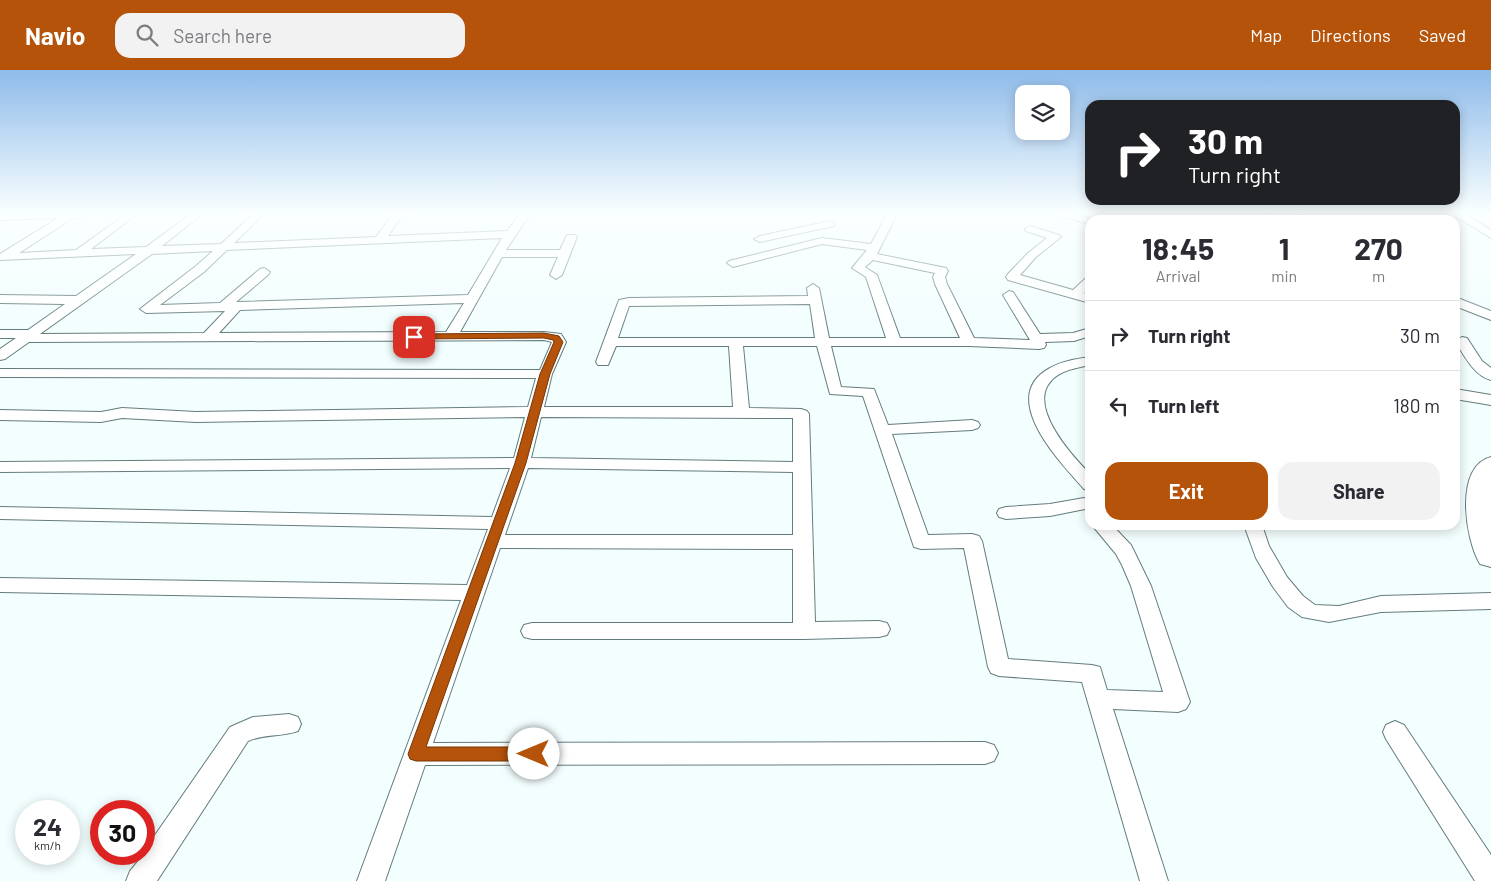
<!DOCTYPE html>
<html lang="en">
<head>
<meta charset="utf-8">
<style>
	:root { --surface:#fff; --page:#f2f2f3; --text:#2b2b33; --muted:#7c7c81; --line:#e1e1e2; --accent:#b45309 }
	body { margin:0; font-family:Barlow,sans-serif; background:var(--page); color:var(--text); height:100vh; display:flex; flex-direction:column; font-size:19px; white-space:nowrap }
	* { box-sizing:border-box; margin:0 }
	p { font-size:16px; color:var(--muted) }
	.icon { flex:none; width:28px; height:28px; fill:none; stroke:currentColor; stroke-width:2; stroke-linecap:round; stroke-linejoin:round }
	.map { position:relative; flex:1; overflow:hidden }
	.sheet { position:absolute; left:1085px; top:145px; width:375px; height:315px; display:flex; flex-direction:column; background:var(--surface); border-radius:15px; box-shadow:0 2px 12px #0003 }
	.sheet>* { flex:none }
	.hud { position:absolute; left:1085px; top:30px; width:375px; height:105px; border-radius:15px; box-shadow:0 2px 12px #0003; background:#202124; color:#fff; overflow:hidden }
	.buttons { position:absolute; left:1015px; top:15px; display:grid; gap:10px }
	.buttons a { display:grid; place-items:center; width:55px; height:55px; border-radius:10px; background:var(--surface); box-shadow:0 2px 12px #0003; font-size:25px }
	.speed { position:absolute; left:15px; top:730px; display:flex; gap:10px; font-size:25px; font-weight:700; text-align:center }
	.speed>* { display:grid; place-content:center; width:65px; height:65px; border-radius:50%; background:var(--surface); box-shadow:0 2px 12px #0003; line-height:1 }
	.speed small { font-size:12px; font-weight:400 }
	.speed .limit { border:8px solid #d22; background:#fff; color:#111 }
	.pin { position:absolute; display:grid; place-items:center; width:42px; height:42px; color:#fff; margin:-21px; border-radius:10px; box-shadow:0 2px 8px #0006 }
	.me { position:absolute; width:55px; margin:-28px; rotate:270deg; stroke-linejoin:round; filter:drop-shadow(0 0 4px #0008) }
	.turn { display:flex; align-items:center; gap:18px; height:105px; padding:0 20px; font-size:22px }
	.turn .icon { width:65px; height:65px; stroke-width:2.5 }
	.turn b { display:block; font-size:35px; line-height:42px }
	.eta { display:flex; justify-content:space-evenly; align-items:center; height:85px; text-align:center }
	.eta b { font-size:30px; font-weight:700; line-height:35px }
	.primary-button { display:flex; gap:10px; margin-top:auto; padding:10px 20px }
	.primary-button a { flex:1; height:58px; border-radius:15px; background:var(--accent); color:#fff; font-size:20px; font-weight:700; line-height:58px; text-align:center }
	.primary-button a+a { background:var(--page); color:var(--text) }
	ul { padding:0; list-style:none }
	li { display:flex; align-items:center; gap:15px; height:70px; padding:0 20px; border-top:1px solid var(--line) }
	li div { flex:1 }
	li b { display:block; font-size:19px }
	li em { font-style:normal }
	header { display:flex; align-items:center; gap:30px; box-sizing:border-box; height:70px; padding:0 25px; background:var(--accent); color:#fff }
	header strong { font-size:24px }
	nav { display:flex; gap:28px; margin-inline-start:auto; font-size:18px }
	.search { width:350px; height:45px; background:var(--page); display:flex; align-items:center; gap:12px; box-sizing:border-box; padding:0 18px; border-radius:15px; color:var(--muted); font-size:19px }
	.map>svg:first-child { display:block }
</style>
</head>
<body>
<header>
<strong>Navio</strong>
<div class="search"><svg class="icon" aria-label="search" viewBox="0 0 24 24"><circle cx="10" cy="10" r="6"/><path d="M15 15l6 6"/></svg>Search here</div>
<nav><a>Map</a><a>Directions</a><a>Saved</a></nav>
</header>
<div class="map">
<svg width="1491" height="811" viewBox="0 0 1491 811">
	<rect width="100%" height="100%" fill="#f3fefe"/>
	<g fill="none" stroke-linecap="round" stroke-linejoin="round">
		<defs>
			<path id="street" d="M 0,144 L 89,144 L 84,147 L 73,148 L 19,183 L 76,180 L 126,144 L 137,144 L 91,179 L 146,177 L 191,144 L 202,144 L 162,176 L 221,174 L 253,144 L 264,144 L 234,173 L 376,167 L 393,144 L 403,144 L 388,166 L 507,161 L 520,144 L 530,144 L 506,180 L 560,180 L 567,165 L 575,165 L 577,167 L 562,205 L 556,209 L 550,205 L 558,187 L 502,187 L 460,262 L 544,262 L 561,264 L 566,272 L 552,304 L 544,337 L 733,337 L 729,276 L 616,276 L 608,295 L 598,295 L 596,292 L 619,230 L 629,228 L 808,226 L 807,218 L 813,214 L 819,218 L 829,268 L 886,268 L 866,207 L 852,198 L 867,180 L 822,174 L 733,197 L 727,193 L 729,191 L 822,168 L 871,174 L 887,144 L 897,144 L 877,184 L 946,198 L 948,201 L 945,207 L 947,214 L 974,268 L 1030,270 L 1003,225 L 1009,221 L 1013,222 L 1040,264 L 1073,263 L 1090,258 L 1090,266 L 1074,271 L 1045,272 L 1046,275 L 1044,278 L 1039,279 L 969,276 L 831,276 L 841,317 L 874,319 L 888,355 L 972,350 L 978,352 L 980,355 L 978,358 L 972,360 L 892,364 L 928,465 L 972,464 L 979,466 L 982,471 L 1008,589 L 1092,595 L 1100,597 L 1107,620 L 1163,622 L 1131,516 L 1122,495 L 1116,484 L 1092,455 L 1112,455 L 1131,475 L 1151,516 L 1190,632 L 1186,639 L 1178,642 L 1113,639 L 1168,811 L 1140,811 L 1082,612 L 999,606 L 991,603 L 988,597 L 964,478 L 921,479 L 914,477 L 863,326 L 830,324 L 817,276 L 743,276 L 749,338 L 801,339 L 807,341 L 809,344 L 815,552 L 879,551 L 887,553 L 890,559 L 887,565 L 879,567 L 804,569 L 532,569 L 524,567 L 521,561 L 524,555 L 532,553 L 793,553 L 793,479 L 500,478 L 433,673 L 985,672 L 994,675 L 998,683 L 994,691 L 985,694 L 425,695 L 385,811 L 357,811 L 461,530 L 0,522 L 0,508 L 467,515 L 488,459 L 0,449 L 0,437 L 492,447 L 510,398 L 0,402 L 0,392 L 514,388 L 525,347 L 196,352 L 122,348 L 101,352 L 0,350 L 0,340 L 101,342 L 122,338 L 196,342 L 528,337 L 536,308 L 0,307 L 0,299 L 540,300 L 552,272 L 544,270 L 29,272 L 5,289 L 0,290 L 0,279 L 16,268 L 0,268 L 0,260 L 28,260 L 65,234 L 0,233 L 0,225 L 76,226 L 136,184 L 0,190 L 0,184 L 58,148 L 0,150 ZM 502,168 L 468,225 L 236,232 L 268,205 L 270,202 L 264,198 L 260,199 L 220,233 L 160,235 L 204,202 L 227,180 ZM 213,181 L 196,196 L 140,239 L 146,243 L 225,241 L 204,263 L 40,264 L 152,184 ZM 873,190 L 935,203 L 933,207 L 935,214 L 960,268 L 900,268 L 877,205 L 865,197 ZM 464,233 L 446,262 L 219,263 L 240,240 ZM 810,234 L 815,268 L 618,268 L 629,236 ZM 541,347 L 793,348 L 793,392 L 531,388 ZM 528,398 L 793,402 L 793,465 L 505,465 Z
				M 1060,144 L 1075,144 L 1095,150 L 1090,150 L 1090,154 L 1061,146 Z
				M 1116,144 L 1126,144 L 1128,150 L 1118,150 Z
				M 1280,144 L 1294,144 L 1309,150 L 1293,150 Z
				M 1452,144 L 1464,144 L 1491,160 L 1491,168 Z
				M 830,151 L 835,154 L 834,156 L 760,172 L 754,169 L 760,166 Z
				M 1030,156 L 1059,165 L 1061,167 L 1036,187 L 1020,205 L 1073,220 L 1086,208 L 1090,207 L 1090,218 L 1084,223 L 1090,225 L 1090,233 L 1008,210 L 1006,207 L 1008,204 L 1028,183 L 1047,168 L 1026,161 L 1025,159 Z
				M 1455,227 L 1491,241 L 1491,250 L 1455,236 Z
				M 1462,267 L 1467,268 L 1482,291 L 1491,298 L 1491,310 C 1474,306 1464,285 1455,271 Z
				M 1090,287 L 1090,295 C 1077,298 1060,300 1051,311 C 1027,337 1073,387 1090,404 L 1090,421 L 1084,419 C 1061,393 996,327 1050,298 C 1062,291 1076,289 1090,287 Z
				M 1455,319 L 1491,325 L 1491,335 L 1455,329 Z
				M 1084,428 L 1090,430 L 1090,438 L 1050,446 L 1006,449 L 999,447 L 997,443 L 999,439 L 1006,437 L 1050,434 Z
				M 1244,455 L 1262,455 L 1269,476 L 1287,507 L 1303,526 L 1315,535 L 1339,536 L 1381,526 L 1491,523 L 1491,539 L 1381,542 L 1329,552 L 1302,547 L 1288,537 L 1273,517 L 1256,488 Z
				M 289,644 L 298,647 L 301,654 L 298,661 C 281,667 263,664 248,671 L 157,811 L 126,811 L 130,801 L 144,784 L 144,781 L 230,657 L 253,647 Z
				M 1395,651 L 1404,655 L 1491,785 L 1491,811 L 1475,811 L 1386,669 L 1383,662 L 1386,655 Z"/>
			<path id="primary" d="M 1491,387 L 1491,497 L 1480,494 C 1465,469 1454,396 1491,387 Z"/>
		</defs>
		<use href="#street" stroke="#647c7d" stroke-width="2"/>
		<use href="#primary" stroke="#647c7d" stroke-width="2"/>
		<use href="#street" fill="#fff" fill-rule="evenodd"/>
		<use href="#primary" fill="#fff" fill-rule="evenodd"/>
	</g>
	<linearGradient id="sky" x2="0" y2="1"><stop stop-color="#8ebbea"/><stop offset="0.56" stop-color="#faffff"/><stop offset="1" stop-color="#faffff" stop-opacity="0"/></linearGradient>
	<rect width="1491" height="257" fill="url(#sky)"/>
	<path fill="#b45309" stroke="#753606" d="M 544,263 L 559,266 L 563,272 L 550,304 L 526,393 L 426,677 L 534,677 L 539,679 L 542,684 L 539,689 L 534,691 L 416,691 L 410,689 L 408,684 L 515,393 L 540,304 L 554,272 L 553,270 L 544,268 L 414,269 L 409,267 L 414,264 Z"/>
</svg>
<div class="buttons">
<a><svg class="icon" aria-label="layers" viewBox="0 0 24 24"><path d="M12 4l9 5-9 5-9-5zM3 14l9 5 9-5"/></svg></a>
</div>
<div class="speed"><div>24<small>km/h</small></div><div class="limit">30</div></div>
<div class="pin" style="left:414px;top:267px;background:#d93025"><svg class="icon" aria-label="arrive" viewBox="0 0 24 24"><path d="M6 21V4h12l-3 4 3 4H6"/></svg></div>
<svg class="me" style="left:534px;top:684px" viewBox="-20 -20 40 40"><circle r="19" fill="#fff"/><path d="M0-13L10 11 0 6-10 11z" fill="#b45309"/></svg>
<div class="hud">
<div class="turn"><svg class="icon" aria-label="right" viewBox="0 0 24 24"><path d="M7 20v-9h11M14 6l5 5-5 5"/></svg><div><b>30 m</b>Turn right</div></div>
</div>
<section class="sheet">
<div class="eta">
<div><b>18:45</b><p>Arrival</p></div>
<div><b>1</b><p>min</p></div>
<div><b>270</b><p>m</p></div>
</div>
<ul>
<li><svg class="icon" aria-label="right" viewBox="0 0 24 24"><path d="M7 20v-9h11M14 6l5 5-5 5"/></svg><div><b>Turn right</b></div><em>30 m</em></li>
<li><svg class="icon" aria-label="left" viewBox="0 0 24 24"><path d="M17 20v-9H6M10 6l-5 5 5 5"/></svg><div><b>Turn left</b></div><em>180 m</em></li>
</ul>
<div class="primary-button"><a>Exit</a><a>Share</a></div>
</section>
</div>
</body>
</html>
